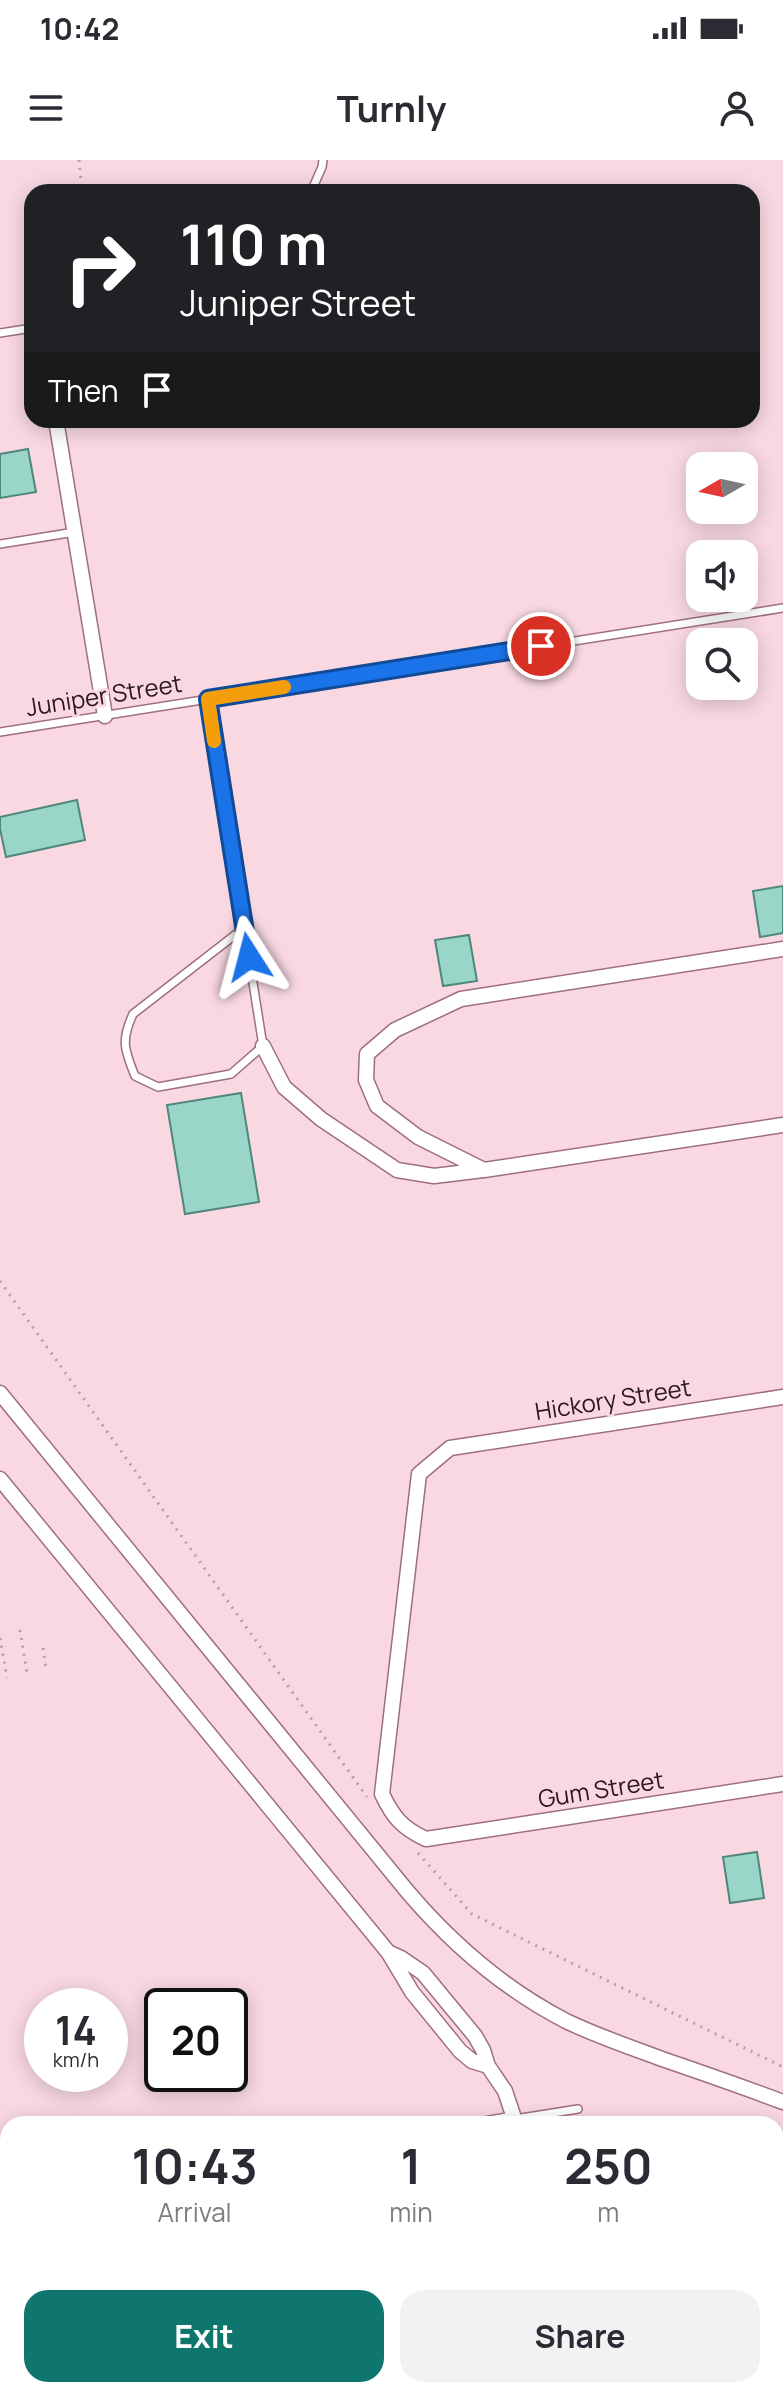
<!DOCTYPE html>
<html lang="en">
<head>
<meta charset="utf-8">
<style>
	:root { --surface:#fff; --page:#f2f2f3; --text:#2b2b33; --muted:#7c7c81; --accent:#0f766e }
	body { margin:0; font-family:Manrope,sans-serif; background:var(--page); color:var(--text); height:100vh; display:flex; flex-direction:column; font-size:30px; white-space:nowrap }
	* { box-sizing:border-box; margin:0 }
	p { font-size:26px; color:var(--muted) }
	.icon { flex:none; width:44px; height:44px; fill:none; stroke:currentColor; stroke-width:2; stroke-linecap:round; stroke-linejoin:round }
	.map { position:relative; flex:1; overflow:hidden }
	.details { position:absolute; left:0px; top:1956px; width:784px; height:282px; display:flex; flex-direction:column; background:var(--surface); border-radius:24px 24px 0 0; box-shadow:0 4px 20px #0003 }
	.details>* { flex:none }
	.banner { position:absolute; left:24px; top:24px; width:736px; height:244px; border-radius:24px; box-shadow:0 4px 20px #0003; background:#202124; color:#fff; overflow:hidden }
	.needle { width:52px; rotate:261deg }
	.controls { position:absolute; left:686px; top:292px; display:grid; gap:16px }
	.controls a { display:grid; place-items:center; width:72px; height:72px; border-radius:16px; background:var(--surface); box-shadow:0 4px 20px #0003; font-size:40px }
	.speed { position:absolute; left:24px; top:1828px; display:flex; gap:16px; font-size:40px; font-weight:700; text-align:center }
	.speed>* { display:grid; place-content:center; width:104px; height:104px; border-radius:50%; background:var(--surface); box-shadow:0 4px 20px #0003; line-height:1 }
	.speed small { font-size:20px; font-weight:400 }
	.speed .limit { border:4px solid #111; border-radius:12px; background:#fff; color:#111 }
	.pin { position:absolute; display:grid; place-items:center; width:68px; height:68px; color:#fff; margin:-34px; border:4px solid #fff; border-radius:50%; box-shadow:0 2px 8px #0007 }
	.me { position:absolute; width:88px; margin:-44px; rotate:351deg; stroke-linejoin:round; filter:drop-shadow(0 0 6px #0008) }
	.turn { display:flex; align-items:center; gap:28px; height:168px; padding:0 24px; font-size:36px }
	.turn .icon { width:104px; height:104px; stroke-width:2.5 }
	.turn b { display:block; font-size:56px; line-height:68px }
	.then { display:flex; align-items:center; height:76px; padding:0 24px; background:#0003; gap:16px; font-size:30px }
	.eta { display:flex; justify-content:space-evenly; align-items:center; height:136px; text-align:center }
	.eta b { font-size:48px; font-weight:700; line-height:56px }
	.cta { display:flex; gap:16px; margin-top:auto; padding:16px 24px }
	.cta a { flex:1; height:92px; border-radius:24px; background:var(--accent); color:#fff; font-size:32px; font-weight:700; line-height:92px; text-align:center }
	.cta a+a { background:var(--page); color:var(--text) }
	.status { display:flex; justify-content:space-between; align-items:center; height:56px; padding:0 40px; background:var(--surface); direction:ltr }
	.status svg { height:22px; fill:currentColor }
	header { display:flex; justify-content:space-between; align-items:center; height:104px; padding:0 24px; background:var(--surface); font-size:36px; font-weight:700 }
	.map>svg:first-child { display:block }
</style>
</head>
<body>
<div class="status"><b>10:42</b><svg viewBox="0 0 49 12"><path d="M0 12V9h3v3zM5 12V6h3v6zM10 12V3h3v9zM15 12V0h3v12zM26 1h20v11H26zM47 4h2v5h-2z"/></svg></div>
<header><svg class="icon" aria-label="menu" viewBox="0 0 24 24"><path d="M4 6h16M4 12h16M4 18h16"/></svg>Turnly<svg class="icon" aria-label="person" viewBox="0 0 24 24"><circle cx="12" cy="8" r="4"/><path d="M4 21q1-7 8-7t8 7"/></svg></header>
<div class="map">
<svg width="783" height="2237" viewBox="0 0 783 2237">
	<rect width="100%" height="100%" fill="#f9d8e2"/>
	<path fill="#9ad6c8" stroke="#4e887b" stroke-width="2" d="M 28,289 L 36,332 L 0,338 L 0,294 Z
		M 77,640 L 85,680 L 6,697 L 0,669 L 0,657 Z
		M 783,726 L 783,773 L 760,777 L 753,731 Z
		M 469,775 L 477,821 L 443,826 L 435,780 Z
		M 241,933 L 259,1042 L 185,1054 L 167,945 Z
		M 757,1692 L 764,1738 L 730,1743 L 723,1697 Z"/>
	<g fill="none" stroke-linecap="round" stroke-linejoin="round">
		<defs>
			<path id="lane" d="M 311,32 L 322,7 L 323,0
				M 0,173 L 32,168
				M 0,384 L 75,372
				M 208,539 L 263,886 L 231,914 L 158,927 L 135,916 C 124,889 121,880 133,854 L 244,768
				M 0,572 L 783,448
				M 515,1959 L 578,1949"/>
			<path id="street" d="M 56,260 L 105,556
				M 783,789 L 461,839 L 395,870 L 367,894 L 366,920 L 377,946 L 418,977 L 484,1010 L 783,965
				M 263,886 L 284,927 L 321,959 L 397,1010 L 434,1016 L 483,1010
				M 0,1233 L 407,1731 C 452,1784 504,1829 566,1861 C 597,1876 630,1887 662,1899 C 703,1913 743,1927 783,1942
				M 783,1237 L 450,1288 L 419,1314 L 382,1634 C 393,1657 402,1668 426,1679 L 783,1624
				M 0,1319 L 388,1792 L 412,1832 L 460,1891 L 472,1901 L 488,1906
				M 388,1792 L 401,1798 L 423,1813 L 475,1876 L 483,1890 L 488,1906 L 505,1931 L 516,1964
				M 487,1964 L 515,1959
				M 0,2043 L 8,2042
				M 531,2237 L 532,2230"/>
		</defs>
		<use href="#lane" stroke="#9f6f7e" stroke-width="10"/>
		<use href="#street" stroke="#9f6f7e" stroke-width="17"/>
		<path stroke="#ba9da6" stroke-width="3" stroke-dasharray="2 6" stroke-linecap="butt" d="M 79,0 L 82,32
			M 0,1121 L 367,1637
			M 20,1470 L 27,1513
			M 0,1478 L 7,1518
			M 43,1488 L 46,1509
			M 418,1693 L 472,1754 L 783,1907"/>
		<use href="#lane" stroke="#fff" stroke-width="7"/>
		<use href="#street" stroke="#fff" stroke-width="14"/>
	</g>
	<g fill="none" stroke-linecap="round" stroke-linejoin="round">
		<defs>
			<path id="route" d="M 249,797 L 208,539 L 541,486"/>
		</defs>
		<use href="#route" stroke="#114b97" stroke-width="20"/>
		<use href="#route" stroke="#1a73e8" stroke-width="14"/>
		<path stroke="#f59e0b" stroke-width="14" d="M 214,581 L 208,539 L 284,527"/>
	</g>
	<g text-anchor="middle" stroke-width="6" stroke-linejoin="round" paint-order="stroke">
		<g font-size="24" fill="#2b181e" stroke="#f9d8e2">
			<text transform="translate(104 536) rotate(-9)" y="8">Juniper Street</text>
			<text transform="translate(613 1240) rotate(-9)" y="8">Hickory Street</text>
			<text transform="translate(601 1630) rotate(-9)" y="8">Gum Street</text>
		</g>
	</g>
</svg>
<div class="controls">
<a><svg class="needle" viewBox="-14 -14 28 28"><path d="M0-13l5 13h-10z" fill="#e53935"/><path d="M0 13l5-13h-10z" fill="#7c7c81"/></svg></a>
<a><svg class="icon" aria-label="sound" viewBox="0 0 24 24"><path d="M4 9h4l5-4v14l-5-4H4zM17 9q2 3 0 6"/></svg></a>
<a><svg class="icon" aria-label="search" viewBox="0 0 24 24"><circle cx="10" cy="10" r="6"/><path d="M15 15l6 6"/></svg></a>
</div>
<div class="speed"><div>14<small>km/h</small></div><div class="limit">20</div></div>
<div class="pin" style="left:541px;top:486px;background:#d93025"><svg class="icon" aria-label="arrive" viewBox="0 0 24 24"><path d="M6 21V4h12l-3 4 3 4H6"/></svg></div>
<svg class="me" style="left:249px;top:797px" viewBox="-20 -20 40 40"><path d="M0-17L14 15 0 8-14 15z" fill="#1a73e8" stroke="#fff" stroke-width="4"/></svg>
<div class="banner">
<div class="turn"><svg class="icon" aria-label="right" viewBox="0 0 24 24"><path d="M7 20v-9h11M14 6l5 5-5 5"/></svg><div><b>110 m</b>Juniper Street</div></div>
<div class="then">Then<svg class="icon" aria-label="arrive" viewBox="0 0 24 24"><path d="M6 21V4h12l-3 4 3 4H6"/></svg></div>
</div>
<section class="details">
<div class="eta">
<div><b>10:43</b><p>Arrival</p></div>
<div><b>1</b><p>min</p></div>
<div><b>250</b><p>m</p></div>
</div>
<div class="cta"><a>Exit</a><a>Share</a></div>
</section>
</div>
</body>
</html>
